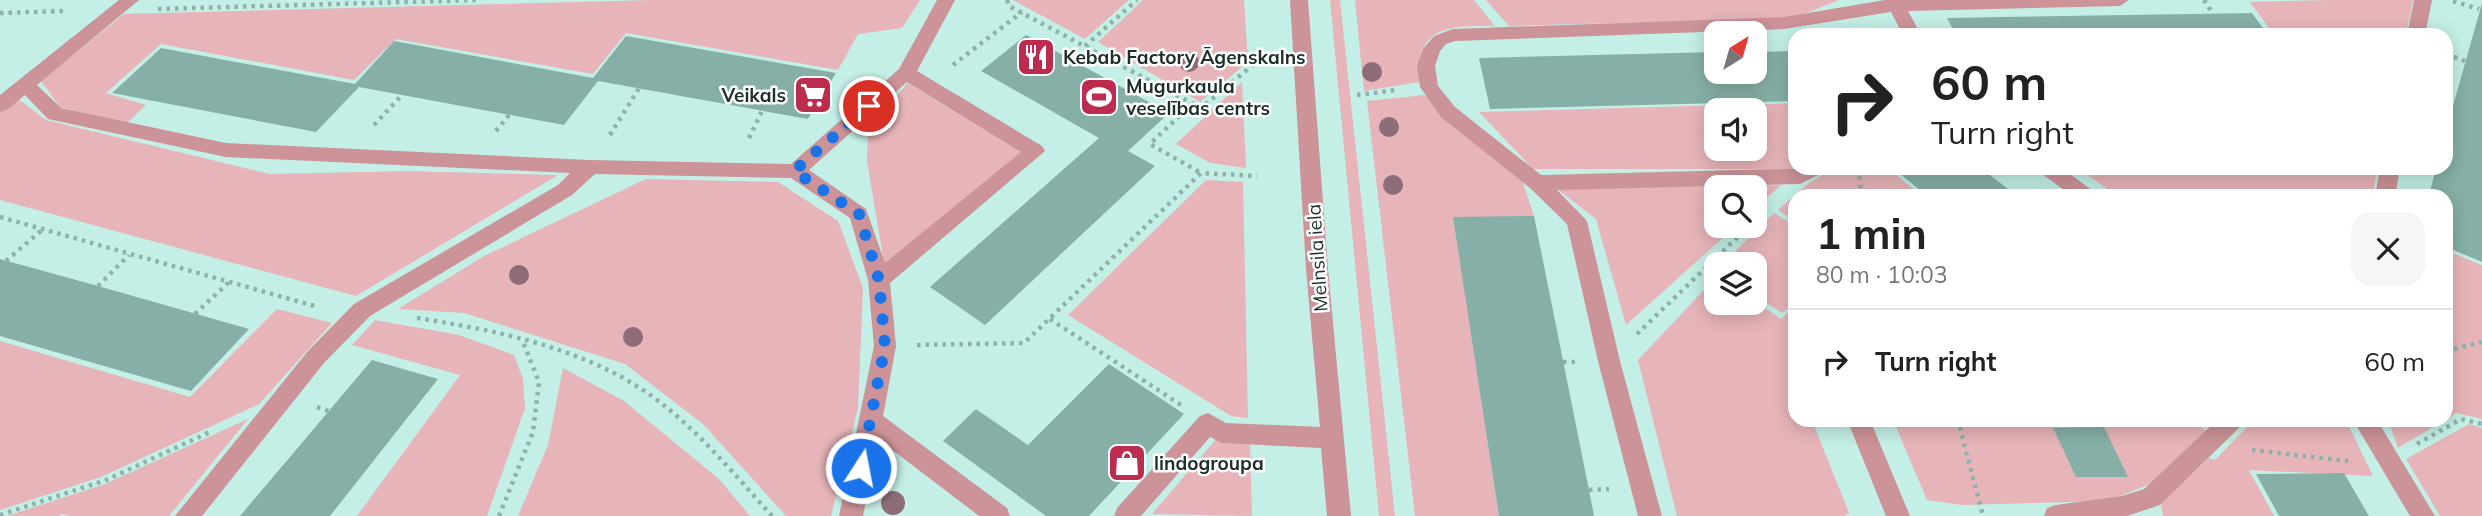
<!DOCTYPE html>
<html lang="en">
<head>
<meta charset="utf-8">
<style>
	:root { --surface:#fff; --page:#f6f6f6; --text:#222; --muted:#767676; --line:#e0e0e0 }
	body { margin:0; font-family:Mulish,sans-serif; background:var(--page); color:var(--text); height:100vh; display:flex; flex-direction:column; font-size:26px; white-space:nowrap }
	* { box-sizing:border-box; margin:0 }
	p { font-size:23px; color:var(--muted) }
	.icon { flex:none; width:38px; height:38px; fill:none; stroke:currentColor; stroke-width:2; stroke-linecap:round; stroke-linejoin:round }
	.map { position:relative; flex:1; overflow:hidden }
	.panel { position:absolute; left:1788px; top:189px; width:665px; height:238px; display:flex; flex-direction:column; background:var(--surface); border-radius:21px; box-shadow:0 4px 18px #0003 }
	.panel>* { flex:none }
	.hud { position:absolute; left:1788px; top:28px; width:665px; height:147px; border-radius:21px; box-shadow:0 4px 18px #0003; background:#fff; color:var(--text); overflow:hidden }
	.needle { width:46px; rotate:37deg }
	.tools { position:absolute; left:1704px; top:21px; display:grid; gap:14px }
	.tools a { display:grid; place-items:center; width:63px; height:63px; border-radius:14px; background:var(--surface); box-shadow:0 4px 18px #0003; font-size:35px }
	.pin { position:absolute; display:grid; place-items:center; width:60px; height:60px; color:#fff; margin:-30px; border:4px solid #fff; border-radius:50%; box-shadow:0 2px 7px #0007 }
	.me { position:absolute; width:77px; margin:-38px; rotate:11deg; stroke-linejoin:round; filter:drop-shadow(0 0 5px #0008) }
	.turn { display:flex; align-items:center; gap:24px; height:147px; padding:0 28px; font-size:32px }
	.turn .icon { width:91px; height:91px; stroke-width:2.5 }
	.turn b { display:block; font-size:49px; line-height:60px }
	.round { display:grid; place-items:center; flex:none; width:74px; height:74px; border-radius:21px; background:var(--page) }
	.head { display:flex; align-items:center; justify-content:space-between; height:119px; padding:0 28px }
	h1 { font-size:42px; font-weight:700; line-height:52px }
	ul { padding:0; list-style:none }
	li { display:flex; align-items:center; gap:21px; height:105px; padding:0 28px; border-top:2px solid var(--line) }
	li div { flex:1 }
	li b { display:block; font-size:26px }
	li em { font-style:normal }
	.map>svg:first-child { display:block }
</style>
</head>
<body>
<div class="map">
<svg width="2482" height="516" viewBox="0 0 2482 516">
	<rect width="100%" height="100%" fill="#c3efe6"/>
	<path fill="#e7b5b9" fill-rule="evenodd" d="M 653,0 L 920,0 L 902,28 L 858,34 L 838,70 L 626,33 L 593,74 L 396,39 L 354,80 L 161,44 L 106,93 L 146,105 L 126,124 L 60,107 L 41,81 L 124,14 Z
		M 1013,0 L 1129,0 L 1085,39 Z
		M 1143,0 L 1244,0 L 1248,62 L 1200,102 L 1098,42 Z
		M 1330,0 L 1340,0 L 1395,516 L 1379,516 Z
		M 1355,0 L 1474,0 L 1495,26 C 1450,26 1414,25 1420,82 L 1364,91 Z
		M 1486,0 L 1839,0 L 1794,18 L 1509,26 Z
		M 2331,0 L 2413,0 L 2406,35 L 2274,35 L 2250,2 Z
		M 1242,82 L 1246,168 L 1210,163 L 1176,144 Z
		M 908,83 L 1025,154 L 885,269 L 867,161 L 868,126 Z
		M 1425,95 L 1440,111 L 1522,180 L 1534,216 L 1454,218 L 1499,516 L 1415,516 L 1367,101 Z
		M 17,98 L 46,120 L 270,174 L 407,171 L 558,175 L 356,296 L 0,200 L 0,112 Z
		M 1795,103 L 1795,167 L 1792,169 L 1533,169 L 1479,112 ZM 1717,110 L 1755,110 L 1755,149 L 1717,149 Z
		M 1833,168 L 1888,168 L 1922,196 L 1796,196 L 1795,221 L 1778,210 L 1808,184 Z
		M 2078,168 L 2378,168 L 2372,196 L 2117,196 Z
		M 646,179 L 778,182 L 838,221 L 863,288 L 858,408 L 831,516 L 786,516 L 703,424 L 625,364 L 464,313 L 398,309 L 484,256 Z
		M 1206,180 L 1243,182 L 1248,418 L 1231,416 L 1068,315 Z
		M 1781,185 L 1755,208 L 1755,187 L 1717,187 L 1717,226 L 1736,226 L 1626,325 L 1596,219 L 1557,189 Z
		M 1774,213 L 1795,226 L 1795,302 L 1782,313 L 1755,295 L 1755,264 L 1722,264 Z
		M 2447,251 L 2482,265 L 2482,419 L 2456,413 L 2447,419 Z
		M 1717,276 L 1717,303 L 1755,301 L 1781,319 L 1795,307 L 1796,420 L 1812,420 L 1849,513 L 1844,516 L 1677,516 L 1638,360 Z
		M 277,309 L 332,323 L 259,404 L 101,477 L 0,510 L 0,341 L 190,397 Z
		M 375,320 L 459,335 L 514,355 L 523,379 L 525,408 L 487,516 L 357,516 L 460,375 L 352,345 Z
		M 563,368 L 624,401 L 719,479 L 750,516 L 518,516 L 548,445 Z
		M 248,419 L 169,516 L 70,516 L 62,514 L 59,516 L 7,516 L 105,484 Z
		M 1893,420 L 2192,420 L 2209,434 L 2152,483 L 2108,501 L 1962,505 L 1927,500 Z
		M 2254,420 L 2346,420 L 2373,476 L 2249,470 L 2274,516 L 2163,516 L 2161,503 L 2209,458 L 2215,460 Z
		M 2388,420 L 2445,420 L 2398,448 Z
		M 2469,424 L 2482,428 L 2482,516 L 2440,516 L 2406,459 Z
		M 1217,438 L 1250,442 L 1252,516 L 1152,514 Z"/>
	<path fill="#86b0a7" d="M 2482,3 L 2482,262 L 2446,247 L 2446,196 L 2429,196 L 2436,168 L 2446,168 L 2446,131 Z
		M 2252,13 L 2268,35 L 1956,35 L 1947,18 Z
		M 1026,35 L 1169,113 L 1128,151 L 1155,166 L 985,325 L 930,287 L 1099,138 L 981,71 Z
		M 626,36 L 836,73 L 808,119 L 598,81 L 564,125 L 359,87 L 316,132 L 112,93 L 161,48 L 355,84 L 394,41 L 593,78 Z
		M 1796,51 L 1796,101 L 1490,109 L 1479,58 L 1717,52 L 1717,72 L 1755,72 L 1755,52 Z
		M 1893,168 L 1981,168 L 2017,196 L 1927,196 Z
		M 1534,216 L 1589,490 L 1594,516 L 1499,516 L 1453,217 Z
		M 0,259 L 98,286 L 249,329 L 191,391 L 0,336 Z
		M 372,360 L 438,379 L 330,516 L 240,516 Z
		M 1109,364 L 1184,414 L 1089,516 L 1046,516 L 943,441 L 976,409 L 1028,445 Z
		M 2104,427 L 2128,477 L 2076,477 L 2053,428 Z
		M 2344,473 L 2369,516 L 2279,516 L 2256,474 Z"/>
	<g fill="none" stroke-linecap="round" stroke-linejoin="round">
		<path stroke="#8eb2ab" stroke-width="4.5" stroke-dasharray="3.5 5" stroke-linecap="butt" d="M 1007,0 L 1009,6 L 1201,108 L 1254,64
			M 2204,0 L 2213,14
			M 2453,1 L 2479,9
			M 158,9 L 476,0
			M 0,13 L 66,11
			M 1085,46 L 1137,0
			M 2446,54 L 2465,61
			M 953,65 L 1022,12
			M 1357,95 L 1397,90
			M 1192,104 L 1150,144 L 1201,173
			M 374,125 L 402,95
			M 496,131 L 509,115
			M 610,135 L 639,88
			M 749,138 L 762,111
			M 1858,168 L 1862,196
			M 0,217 L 318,307
			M 1755,220 L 1766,210
			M 6,261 L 42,230
			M 98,286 L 129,255
			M 195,314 L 229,282
			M 417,318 C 494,330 580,347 646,392 C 694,425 733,473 772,516
			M 1050,319 L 1181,405
			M 1637,334 L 1749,226
			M 917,345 L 1024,343 L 1201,173 L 1257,176
			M 2446,351 L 2482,342
			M 1563,362 L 1576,362
			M 317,407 L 329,411
			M 1955,420 L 1960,428 L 1983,516
			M 2417,444 L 2461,419 L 2482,424
			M 2252,450 L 2348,461
			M 1589,490 L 1609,489
			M 0,515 L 106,480 L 212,431
			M 499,516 L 533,432 L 539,382 L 523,342"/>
		<path fill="#cc9398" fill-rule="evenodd" d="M 119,0 L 139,0 L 37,85 L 61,108 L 226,143 L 590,160 L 791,164 L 899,69 L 937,0 L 955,0 L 917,71 L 1042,146 L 1045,151 L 890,283 L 896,346 L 883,416 L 1007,508 L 1010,516 L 979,516 L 878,439 L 863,516 L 839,516 L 874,346 L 868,280 L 850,218 L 791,178 L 595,174 L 572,195 L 370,316 L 324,363 L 202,516 L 175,516 L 308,351 L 354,304 L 558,185 L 570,173 L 226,157 L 48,119 L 25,95 L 7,110 L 0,112 L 0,95 ZM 907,82 L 1021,152 L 885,263 L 866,209 L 809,170 Z
			M 1290,0 L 1308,0 L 1328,269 L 1351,516 L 1327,516 L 1321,448 L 1222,443 L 1210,437 L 1141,516 L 1114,516 L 1117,508 L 1200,416 L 1208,413 L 1226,423 L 1320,427 L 1306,269 Z
			M 1885,0 L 2129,0 L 2120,6 L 1908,11 L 1921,35 L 1903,35 L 1891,12 L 1784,29 L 1455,41 L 1446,44 L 1440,51 L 1435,66 L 1438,86 L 1455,107 L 1541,175 L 1825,168 L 1822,173 L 1800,184 L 1557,190 L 1587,221 L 1620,361 L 1662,516 L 1638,516 L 1598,361 L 1567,224 L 1530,188 L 1441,117 L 1420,87 L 1417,66 L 1423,49 L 1434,36 L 1453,29 L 1784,17 Z
			M 2414,0 L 2432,0 L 2425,35 L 2407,35 Z
			M 2038,168 L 2062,168 L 2093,191 L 2096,196 L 2072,196 L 2041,173 Z
			M 2380,168 L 2400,168 L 2395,196 L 2375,196 Z
			M 1854,420 L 1870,420 L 1910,516 L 1886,516 L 1850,427 Z
			M 2217,420 L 2244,420 L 2240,427 L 2160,505 L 2127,516 L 2044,516 L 2047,508 L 2056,505 L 2122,496 L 2144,489 Z
			M 2353,420 L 2377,420 L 2435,516 L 2410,516 Z"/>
	</g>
	<g fill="#8e6c79">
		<circle cx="1189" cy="62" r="10"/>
		<circle cx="1372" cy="72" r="10"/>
		<circle cx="1389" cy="127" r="10"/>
		<circle cx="1393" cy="185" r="10"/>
		<circle cx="519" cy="275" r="10"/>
		<circle cx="633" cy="337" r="10"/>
		<circle cx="893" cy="503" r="12"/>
	</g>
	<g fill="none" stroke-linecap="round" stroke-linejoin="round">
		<path stroke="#1a73e8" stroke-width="12" stroke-dasharray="0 21.6" d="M 861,468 L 885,346 L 879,280 L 859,214 L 794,171 L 869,106"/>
	</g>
	<defs>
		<symbol id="restaurant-square" viewBox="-11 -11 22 22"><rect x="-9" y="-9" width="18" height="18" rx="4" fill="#bc2c4e" stroke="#fff"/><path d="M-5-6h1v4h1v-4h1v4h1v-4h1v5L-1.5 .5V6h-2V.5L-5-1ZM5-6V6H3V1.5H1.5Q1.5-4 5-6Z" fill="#fff"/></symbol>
		<symbol id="supermarket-square" viewBox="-11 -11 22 22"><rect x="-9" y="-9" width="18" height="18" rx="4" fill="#bc2c4e" stroke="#fff"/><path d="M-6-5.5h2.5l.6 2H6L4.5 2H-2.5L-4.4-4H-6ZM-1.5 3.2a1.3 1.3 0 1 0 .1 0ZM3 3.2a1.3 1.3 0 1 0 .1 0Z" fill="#fff"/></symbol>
		<symbol id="stadium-square" viewBox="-11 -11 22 22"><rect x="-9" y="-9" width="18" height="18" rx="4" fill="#bc2c4e" stroke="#fff"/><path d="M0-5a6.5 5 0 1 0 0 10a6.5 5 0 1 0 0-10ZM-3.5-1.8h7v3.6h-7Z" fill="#fff"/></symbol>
		<symbol id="shop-square" viewBox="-11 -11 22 22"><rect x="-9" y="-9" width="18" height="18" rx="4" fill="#bc2c4e" stroke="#fff"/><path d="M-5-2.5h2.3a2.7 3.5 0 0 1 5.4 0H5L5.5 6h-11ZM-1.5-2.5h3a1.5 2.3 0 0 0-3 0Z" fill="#fff"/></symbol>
	</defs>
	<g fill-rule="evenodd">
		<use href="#restaurant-square" x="1014" y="35" width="44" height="44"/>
		<use href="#supermarket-square" x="791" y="73" width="44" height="44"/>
		<use href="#stadium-square" x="1077" y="75" width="44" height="44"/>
		<use href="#shop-square" x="1105" y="441" width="44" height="44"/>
	</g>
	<g text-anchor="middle" stroke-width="5" stroke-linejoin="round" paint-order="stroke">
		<g font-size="19" font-weight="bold" fill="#1d2e2b" stroke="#fff" text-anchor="start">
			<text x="1063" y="64">Kebab Factory Āgenskalns</text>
			<text x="1126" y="93">Mugurkaula<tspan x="1126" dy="22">veselības centrs</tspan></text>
			<text x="786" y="102" text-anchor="end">Veikals</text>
			<text x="1154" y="470">lindogroupa</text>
		</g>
		<g font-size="19" fill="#1d2e2b" stroke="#fff">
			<text transform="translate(1317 258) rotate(-94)" y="7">Melnsila iela</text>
		</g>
	</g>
</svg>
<div class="tools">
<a><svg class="needle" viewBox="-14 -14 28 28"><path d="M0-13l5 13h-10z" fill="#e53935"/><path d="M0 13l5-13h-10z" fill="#767676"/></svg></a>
<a><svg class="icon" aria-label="sound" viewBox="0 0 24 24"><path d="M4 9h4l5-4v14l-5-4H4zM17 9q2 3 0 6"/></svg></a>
<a><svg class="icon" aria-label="search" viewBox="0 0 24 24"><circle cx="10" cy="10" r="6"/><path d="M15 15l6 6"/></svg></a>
<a><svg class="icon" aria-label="layers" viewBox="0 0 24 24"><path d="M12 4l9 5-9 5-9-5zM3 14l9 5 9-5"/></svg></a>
</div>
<div class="pin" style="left:869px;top:106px;background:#d93025"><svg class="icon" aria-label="arrive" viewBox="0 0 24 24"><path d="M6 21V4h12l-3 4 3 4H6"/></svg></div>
<svg class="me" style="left:861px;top:468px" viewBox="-20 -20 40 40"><circle r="17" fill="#1a73e8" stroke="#fff" stroke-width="3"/><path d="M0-11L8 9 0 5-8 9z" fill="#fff"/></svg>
<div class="hud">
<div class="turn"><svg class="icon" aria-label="right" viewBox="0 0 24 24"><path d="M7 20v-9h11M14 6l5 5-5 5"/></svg><div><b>60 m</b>Turn right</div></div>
</div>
<section class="panel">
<div class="head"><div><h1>1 min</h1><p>80 m · 10:03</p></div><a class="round"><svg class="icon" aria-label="close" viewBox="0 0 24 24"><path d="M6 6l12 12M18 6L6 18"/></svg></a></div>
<ul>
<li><svg class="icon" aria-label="right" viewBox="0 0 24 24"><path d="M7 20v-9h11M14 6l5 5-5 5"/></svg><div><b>Turn right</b></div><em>60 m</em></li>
</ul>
</section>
</div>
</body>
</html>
